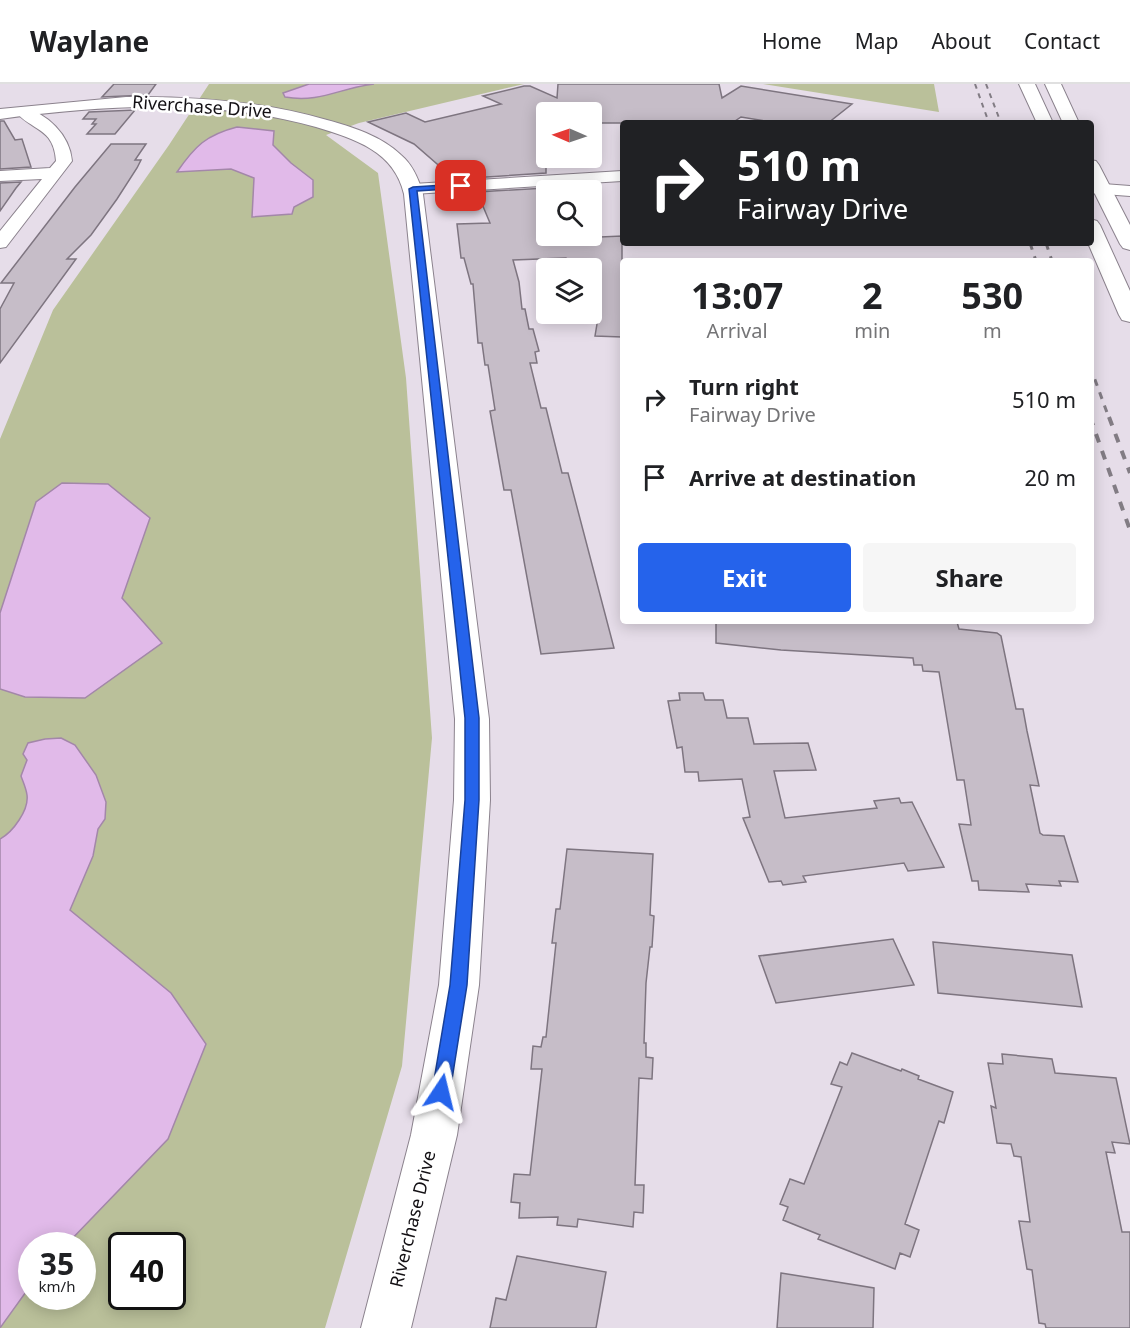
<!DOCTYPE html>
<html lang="en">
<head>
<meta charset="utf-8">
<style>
	:root { --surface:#fff; --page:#f6f6f6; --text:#202124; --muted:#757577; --line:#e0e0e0; --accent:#2563eb }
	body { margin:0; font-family:"Noto Sans",sans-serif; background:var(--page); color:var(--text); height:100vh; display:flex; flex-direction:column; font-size:22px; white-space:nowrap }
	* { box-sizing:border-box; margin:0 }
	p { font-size:20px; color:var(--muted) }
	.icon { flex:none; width:33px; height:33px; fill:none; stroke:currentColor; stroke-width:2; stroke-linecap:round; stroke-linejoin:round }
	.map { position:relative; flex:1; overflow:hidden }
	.panel { position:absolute; left:620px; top:174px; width:474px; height:366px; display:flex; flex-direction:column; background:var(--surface); border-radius:6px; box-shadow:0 3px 15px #0003 }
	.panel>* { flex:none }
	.guide { position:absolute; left:620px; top:36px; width:474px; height:126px; border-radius:6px; box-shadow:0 3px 15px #0003; background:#202124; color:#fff; overflow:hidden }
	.needle { width:39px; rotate:272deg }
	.tools { position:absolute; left:536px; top:18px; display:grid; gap:12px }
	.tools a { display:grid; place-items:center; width:66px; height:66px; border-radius:6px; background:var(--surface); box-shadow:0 3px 15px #0003; font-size:30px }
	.speed { position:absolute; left:18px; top:1148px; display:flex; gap:12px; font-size:30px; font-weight:700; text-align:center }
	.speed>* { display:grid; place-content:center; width:78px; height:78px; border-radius:50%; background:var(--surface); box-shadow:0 3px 15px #0003; line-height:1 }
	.speed small { font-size:15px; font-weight:400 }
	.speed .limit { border:3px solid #111; border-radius:9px; background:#fff; color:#111 }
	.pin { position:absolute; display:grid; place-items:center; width:51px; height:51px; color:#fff; margin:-26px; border-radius:12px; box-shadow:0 3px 9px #0006 }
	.me { position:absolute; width:66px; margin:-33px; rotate:10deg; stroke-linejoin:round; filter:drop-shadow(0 0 4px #0008) }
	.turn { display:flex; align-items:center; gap:21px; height:126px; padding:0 18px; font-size:27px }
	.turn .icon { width:78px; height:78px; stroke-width:2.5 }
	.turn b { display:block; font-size:42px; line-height:51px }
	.eta { display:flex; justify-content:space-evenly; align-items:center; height:102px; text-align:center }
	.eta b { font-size:36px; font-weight:700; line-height:42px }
	.primary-button { display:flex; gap:12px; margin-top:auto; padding:12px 18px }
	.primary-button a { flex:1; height:69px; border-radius:6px; background:var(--accent); color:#fff; font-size:24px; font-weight:700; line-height:69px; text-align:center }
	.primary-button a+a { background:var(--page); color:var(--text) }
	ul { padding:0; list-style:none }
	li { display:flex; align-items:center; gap:18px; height:78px; padding:0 18px }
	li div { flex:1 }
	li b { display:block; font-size:22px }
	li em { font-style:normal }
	header { display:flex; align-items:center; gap:36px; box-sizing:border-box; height:84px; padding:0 30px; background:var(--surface); border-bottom:2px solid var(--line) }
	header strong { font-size:28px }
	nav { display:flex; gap:33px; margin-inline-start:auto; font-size:21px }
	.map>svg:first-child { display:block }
</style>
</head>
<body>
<header>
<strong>Waylane</strong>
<nav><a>Home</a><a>Map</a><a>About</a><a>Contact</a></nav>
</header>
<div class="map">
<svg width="1130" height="1244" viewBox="0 0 1130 1244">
	<rect width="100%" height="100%" fill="#e6dde9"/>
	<path fill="#bac09a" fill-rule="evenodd" d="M 209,0 L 524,0 L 359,39 L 326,51 L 378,89 L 406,294 L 432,654 L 402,982 L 325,1244 L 0,1244 L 0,355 L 53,226 L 169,61 ZM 32,1161 L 82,1161 L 82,1212 L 32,1212 ZM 122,1161 L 172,1161 L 172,1212 L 122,1212 Z
		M 763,0 L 934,0 L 939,28 Z"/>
	<path fill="#e1bae9" stroke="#a387a9" stroke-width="1.5" d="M 309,0 L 374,0 C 340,4 320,19 285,13 L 283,9 Z
		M 237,43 L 274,47 L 273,61 L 291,79 L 313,96 L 313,113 L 294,123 L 292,130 L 252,133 L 254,94 L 231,85 L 177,88 C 195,62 206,51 237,43 Z
		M 62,399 L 108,400 L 150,434 L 122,514 L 162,559 L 85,614 L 25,613 L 0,605 L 0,529 L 36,418 Z
		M 61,654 L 75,661 L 96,691 L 106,718 L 105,735 L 98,745 L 93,772 L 70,826 L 171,909 L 206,960 L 168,1055 L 66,1161 L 32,1161 L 31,1201 L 0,1244 L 0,755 C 13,748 29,726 27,711 C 26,704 23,698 21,692 L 27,676 L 23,670 L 28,659 L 45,655 Z"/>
	<path fill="#c6bdc8" stroke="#7e7580" stroke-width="1.5" d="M 114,0 L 156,0 L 148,11 L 102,13 Z
		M 558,0 L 719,0 L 722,14 L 741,2 L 852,20 L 828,39 L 777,39 L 741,33 L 732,39 L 591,39 L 591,28 L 546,28 L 546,89 L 471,94 L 469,91 L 452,93 L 414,60 L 368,38 L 406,29 L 425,38 L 501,20 L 483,12 L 524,2 L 530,2 L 557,14 Z
		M 135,26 L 115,50 L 87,50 L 96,40 L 92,40 L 96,35 L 83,35 L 89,28 Z
		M 0,37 L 4,37 L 15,56 L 22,55 L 31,83 L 0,85 Z
		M 111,60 L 146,60 L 135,76 L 141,76 L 137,84 L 117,115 L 91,151 L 67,175 L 76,175 L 0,279 L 0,225 L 14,199 L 1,199 L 75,103 Z
		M 21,98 L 16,104 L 0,127 L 0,99 Z
		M 546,104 L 546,152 L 576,152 L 577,154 L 622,152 L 622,253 L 595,252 L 600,222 L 591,221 L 591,208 L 599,182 L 569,183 L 566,174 L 513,176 L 519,198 L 522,225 L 525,225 L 529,245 L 533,245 L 539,267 L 535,268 L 537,279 L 530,279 L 541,324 L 546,324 L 562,389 L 568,389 L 614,564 L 541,570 L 511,406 L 504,406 L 490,327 L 495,326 L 488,281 L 485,281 L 482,259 L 478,259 L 473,200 L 471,200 L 464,174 L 461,174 L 457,140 L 490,139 L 477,108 Z
		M 716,537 L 943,537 L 957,538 L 959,545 L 997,549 L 1001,552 L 1016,625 L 1023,625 L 1027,647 L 1039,702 L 1030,701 L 1040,749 L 1043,751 L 1064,752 L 1078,798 L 1059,797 L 1061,802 L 1026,800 L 1029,808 L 979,806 L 978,797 L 972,797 L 959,740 L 971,741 L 964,696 L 957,696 L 939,588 L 923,587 L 922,581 L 914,581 L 913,574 L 781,566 L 716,559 Z
		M 679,609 L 703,609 L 705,616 L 723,616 L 727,634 L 748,634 L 754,660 L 808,659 L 816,686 L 774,687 L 785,734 L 877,724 L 874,717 L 899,714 L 901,719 L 912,718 L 944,783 L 908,787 L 904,779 L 803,792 L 806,798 L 783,801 L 781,797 L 769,798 L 743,734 L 750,733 L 742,695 L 699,697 L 698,688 L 685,688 L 682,663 L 677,664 L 668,617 L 680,616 Z
		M 567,765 L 653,770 L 650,831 L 654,832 L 652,863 L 650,863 L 646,899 L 644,959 L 646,959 L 646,973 L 653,974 L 652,995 L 639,994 L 635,1101 L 644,1101 L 643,1129 L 634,1128 L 633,1143 L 578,1135 L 577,1143 L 557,1141 L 558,1133 L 519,1134 L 520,1119 L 511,1118 L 514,1090 L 530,1091 L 542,985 L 531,985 L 533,962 L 541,963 L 543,953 L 546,953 L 556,859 L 552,859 L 556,825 L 560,825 Z
		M 893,855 L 914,901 L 776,919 L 759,872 Z
		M 933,858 L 1072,871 L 1082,923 L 938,909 Z
		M 852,969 L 901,987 L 902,985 L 919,992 L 918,995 L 953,1008 L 944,1039 L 939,1037 L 905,1140 L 919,1146 L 910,1173 L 900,1169 L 895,1185 L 818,1155 L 820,1151 L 783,1136 L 788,1123 L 780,1120 L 790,1095 L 804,1100 L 842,1003 L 831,1000 L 840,978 L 847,981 Z
		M 1002,970 L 1052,975 L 1055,989 L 1116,994 L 1130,1060 L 1112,1058 L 1115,1069 L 1106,1068 L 1122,1148 L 1130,1148 L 1130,1244 L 1046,1244 L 1045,1240 L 1039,1239 L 1032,1186 L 1027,1185 L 1019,1137 L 1030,1138 L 1021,1073 L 1014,1072 L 1011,1060 L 997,1059 L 991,1022 L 996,1024 L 988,979 L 1003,980 Z
		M 517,1172 L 606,1188 L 596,1244 L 490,1244 L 496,1214 L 506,1216 Z
		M 781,1189 L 874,1204 L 873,1244 L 777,1244 Z"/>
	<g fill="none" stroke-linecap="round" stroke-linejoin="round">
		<defs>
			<path id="street" d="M 22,23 C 47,29 70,51 72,77 L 6,163 L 0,164 L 0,147 L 42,95 L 0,97 L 0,87 L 50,84 L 56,77 C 54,43 31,47 15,27 Z
				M 622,87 L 622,97 L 413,110 L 405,105 L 413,100 Z
				M 1090,99 L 1130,102 L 1130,112 L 1090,109 Z"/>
			<path id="secondary" d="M 126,13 C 195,12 261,17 327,36 C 353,43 381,52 401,71 C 413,81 419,96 423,110 L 489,635 L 490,716 L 479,901 L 457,1051 L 411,1244 L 361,1244 L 411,1051 L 439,901 L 454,716 L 455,635 L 404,110 C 394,67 355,55 316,43 C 212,14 105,21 0,35 L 0,25 Z"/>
			<path id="primary" d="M 1019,0 L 1035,0 L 1053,39 L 1037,39 Z
				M 1045,0 L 1061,0 L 1079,39 L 1063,39 Z
				M 1090,76 L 1096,77 L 1099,81 L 1130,141 L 1130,166 L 1123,164 L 1120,160 L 1090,100 Z
				M 1090,135 L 1097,137 L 1100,141 L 1130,207 L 1130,238 L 1122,236 L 1119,231 L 1088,159 L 1090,159 Z"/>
		</defs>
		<use href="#street" stroke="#8b828d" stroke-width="2"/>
		<use href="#secondary" stroke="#8b828d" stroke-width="2"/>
		<use href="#primary" stroke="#8b828d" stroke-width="2"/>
		<use href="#street" fill="#fff" fill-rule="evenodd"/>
		<use href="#secondary" fill="#fff" fill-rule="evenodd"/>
		<use href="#primary" fill="#fff" fill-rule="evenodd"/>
		<path stroke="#827c84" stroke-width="2" stroke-dasharray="5 5" stroke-linecap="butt" d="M 975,0 L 989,39
			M 986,0 L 1001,39"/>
		<path stroke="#827c84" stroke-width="3" stroke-dasharray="7 7" stroke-linecap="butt" d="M 1030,159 L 1036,177
			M 1046,159 L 1052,177
			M 1090,282 L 1109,334"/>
		<path stroke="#827c84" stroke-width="4" stroke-dasharray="9 9" stroke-linecap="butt" d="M 1090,333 L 1130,446
			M 1109,333 L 1130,389"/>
	</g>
	<path fill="#2563eb" stroke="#184099" stroke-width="1.5" d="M 461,100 L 465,102 L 463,104 L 417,107 L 479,634 L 479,716 L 467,901 L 450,1008 L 447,1013 L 441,1015 L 435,1013 L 432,1008 L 450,901 L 465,716 L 465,634 L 409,105 L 413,103 Z"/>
	<g text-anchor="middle" stroke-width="5" stroke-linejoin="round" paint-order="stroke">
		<g font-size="18" fill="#131014" stroke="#fff">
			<text transform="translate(202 23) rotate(4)" y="6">Riverchase Drive</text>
			<text transform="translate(413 1135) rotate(-76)" y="6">Riverchase Drive</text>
		</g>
	</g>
</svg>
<div class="tools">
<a><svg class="needle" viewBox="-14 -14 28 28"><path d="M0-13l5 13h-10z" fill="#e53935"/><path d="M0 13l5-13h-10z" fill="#757577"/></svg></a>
<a><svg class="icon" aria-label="search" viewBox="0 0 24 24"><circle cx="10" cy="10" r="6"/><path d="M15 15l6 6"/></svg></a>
<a><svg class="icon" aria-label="layers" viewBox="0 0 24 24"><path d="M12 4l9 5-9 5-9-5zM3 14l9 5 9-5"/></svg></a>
</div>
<div class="speed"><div>35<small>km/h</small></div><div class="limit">40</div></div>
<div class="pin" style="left:461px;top:102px;background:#d93025"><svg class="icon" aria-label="arrive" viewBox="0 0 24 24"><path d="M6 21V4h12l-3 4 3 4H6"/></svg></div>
<svg class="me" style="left:441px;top:1008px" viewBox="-20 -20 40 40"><path d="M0-17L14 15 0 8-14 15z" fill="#2563eb" stroke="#fff" stroke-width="4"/></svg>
<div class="guide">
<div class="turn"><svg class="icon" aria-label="right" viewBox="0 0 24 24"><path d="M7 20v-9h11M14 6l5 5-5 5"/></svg><div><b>510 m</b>Fairway Drive</div></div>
</div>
<section class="panel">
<div class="eta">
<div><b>13:07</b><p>Arrival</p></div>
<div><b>2</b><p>min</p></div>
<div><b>530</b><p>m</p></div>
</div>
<ul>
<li><svg class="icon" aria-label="right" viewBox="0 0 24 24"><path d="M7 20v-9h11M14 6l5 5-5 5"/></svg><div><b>Turn right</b><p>Fairway Drive</p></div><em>510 m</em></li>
<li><svg class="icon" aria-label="arrive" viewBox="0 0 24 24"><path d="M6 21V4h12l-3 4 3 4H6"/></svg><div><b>Arrive at destination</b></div><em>20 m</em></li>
</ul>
<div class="primary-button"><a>Exit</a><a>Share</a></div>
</section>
</div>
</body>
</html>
